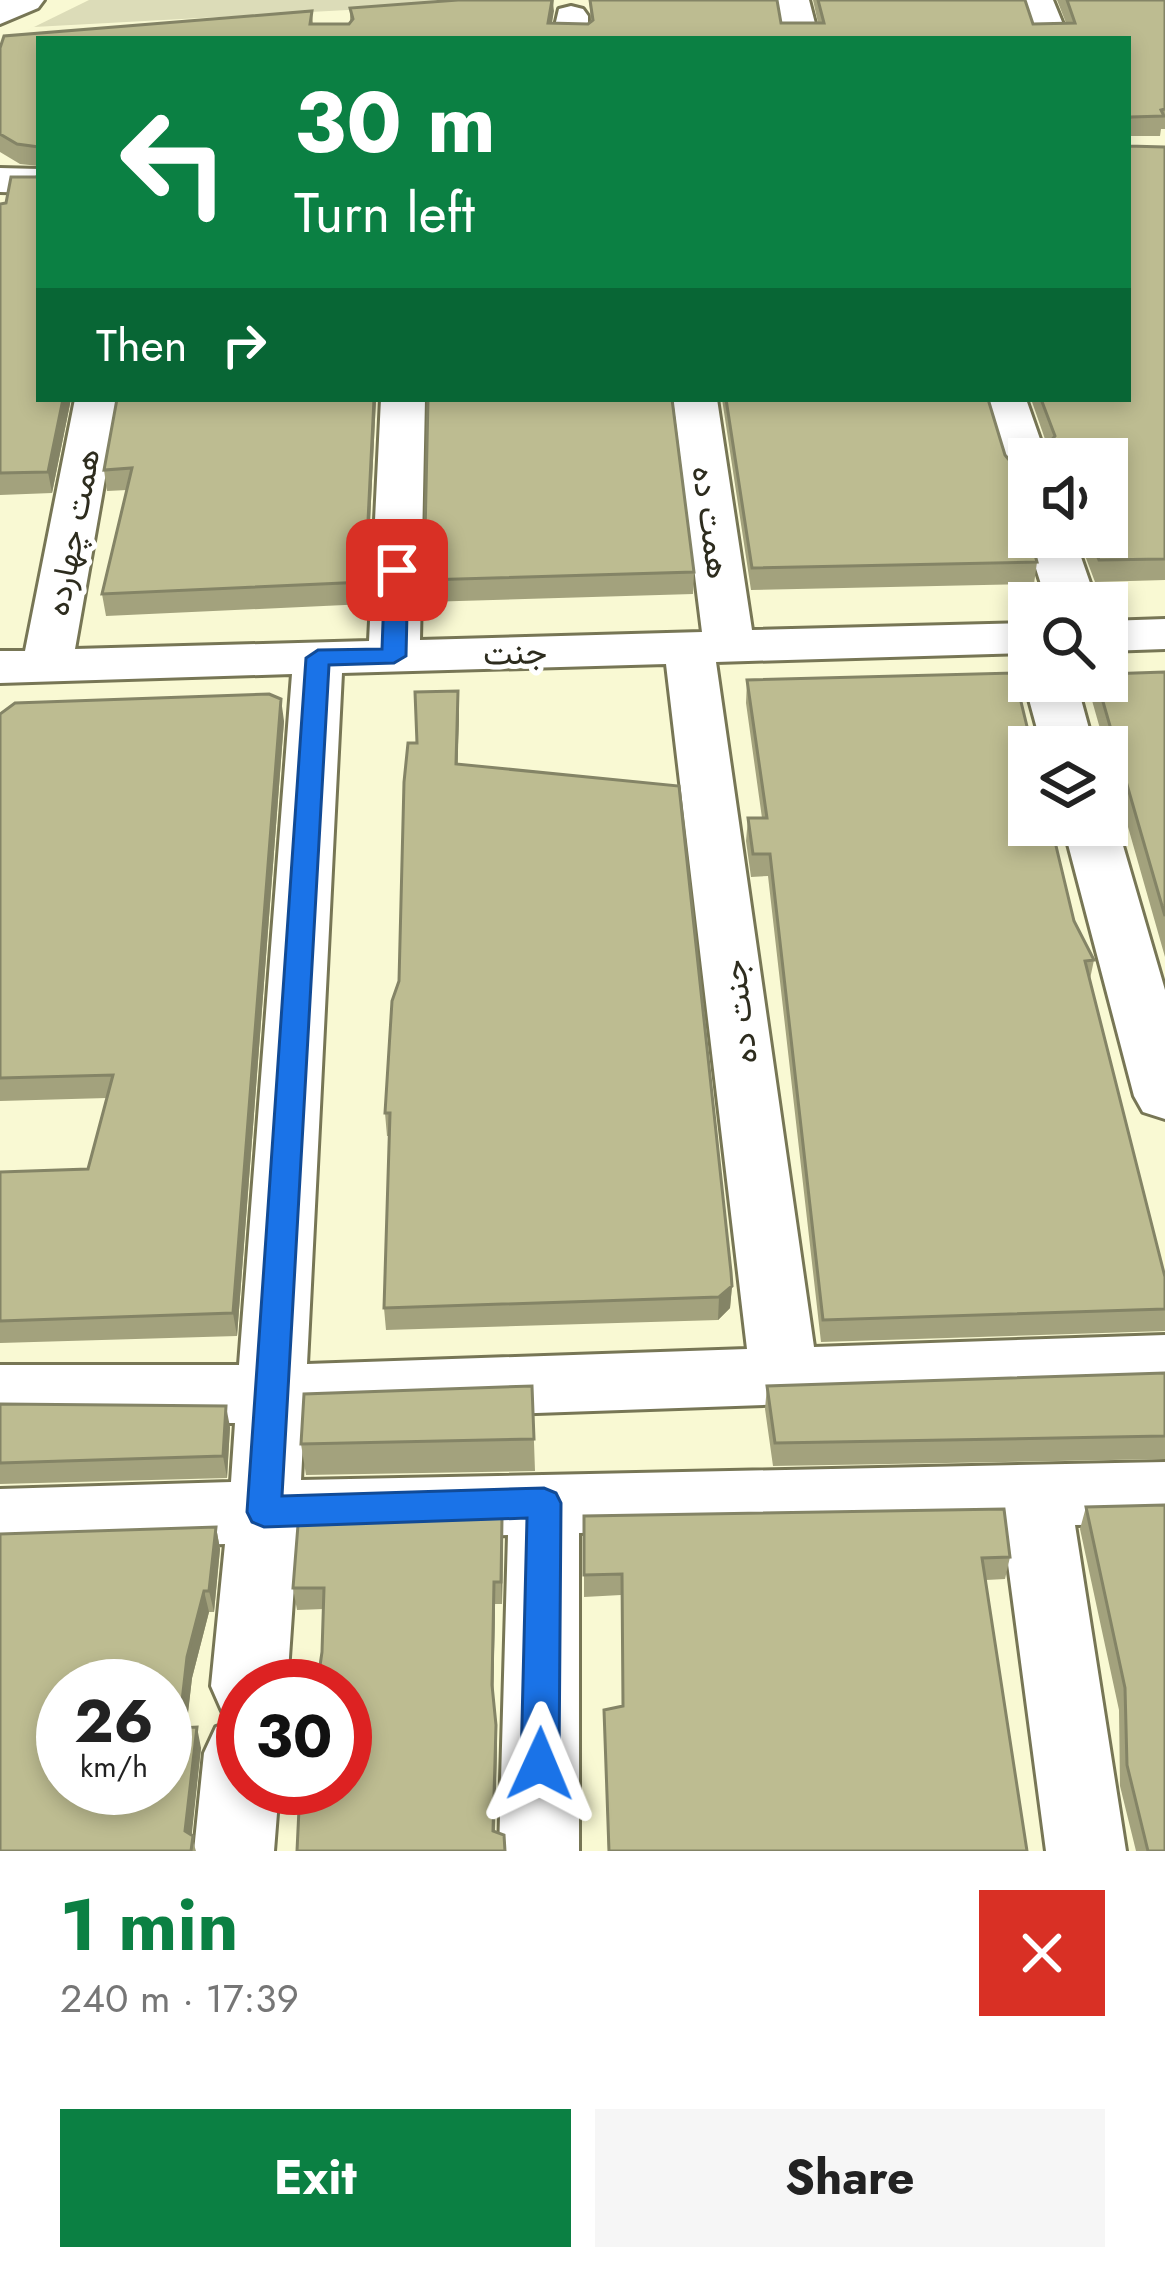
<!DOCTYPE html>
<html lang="en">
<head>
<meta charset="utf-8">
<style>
	:root { --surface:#fff; --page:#f6f6f6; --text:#222; --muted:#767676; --accent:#0b8043 }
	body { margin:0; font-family:Jost,Vazirmatn,sans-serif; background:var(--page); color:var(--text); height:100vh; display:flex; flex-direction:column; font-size:45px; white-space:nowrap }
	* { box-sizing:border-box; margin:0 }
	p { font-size:39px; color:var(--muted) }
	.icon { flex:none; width:66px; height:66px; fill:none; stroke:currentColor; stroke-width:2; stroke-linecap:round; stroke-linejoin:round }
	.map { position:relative; height:1851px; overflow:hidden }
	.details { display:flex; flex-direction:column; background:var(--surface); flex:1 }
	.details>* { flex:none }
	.hud { position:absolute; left:36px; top:36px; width:1095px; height:366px; border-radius:0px; box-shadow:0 6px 18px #0003; background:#0b8043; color:#fff; overflow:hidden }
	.controls { position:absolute; left:1008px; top:438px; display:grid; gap:24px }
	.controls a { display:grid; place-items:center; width:120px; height:120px; border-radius:0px; background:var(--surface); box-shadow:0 6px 18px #0003; font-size:60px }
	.speed { position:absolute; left:36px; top:1659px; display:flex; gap:24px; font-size:60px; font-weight:700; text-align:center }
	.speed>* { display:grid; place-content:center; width:156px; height:156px; border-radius:50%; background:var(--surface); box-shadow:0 6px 18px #0003; line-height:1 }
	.speed small { font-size:30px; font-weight:400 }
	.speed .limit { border:18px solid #d22; background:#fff; color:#111 }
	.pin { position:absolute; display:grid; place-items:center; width:102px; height:102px; color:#fff; margin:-51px; border-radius:24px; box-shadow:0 6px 18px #0006 }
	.me { position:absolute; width:132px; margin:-66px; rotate:1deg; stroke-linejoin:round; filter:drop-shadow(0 0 9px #0008) }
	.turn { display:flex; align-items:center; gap:42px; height:252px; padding:0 60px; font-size:54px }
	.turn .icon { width:156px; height:156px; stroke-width:2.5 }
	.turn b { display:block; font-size:84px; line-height:102px }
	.then { display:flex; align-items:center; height:114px; padding:0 60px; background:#0003; gap:24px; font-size:45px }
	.round { display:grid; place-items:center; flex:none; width:126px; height:126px; border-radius:0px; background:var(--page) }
	.summary { display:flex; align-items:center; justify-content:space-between; height:204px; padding:0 60px }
	h1 { font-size:72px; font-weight:700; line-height:90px; color:var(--accent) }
	.button { display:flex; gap:24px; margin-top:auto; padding:24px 60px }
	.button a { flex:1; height:138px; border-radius:0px; background:var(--accent); color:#fff; font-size:48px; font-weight:700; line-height:138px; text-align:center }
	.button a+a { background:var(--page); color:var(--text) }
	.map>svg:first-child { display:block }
</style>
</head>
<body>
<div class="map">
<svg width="1165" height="1851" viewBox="0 0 1165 1851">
	<rect width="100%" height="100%" fill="#f9f9d3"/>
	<path fill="#dcdcb8" d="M 89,0 L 437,0 L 404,7 L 34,27 Z"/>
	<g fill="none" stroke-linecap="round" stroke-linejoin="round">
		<defs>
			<path id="street" d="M 775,0 L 809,0 L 819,39 L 783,39 Z
				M 1019,0 L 1053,0 L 1069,39 L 1033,39 Z
				M 571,6 L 583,9 L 588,16 L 588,39 L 552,39 L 559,9 Z
				M 0,168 L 39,169 L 39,193 L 0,192 Z
				M 75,399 L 119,399 L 75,649 L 369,641 L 381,399 L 425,399 L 420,640 L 702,632 L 673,399 L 717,399 L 752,630 L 1029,623 L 1029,653 L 716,662 L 814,1347 L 1165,1335 L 1165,1391 L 304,1421 L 301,1480 L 1165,1462 L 1165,1524 L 1075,1525 L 1126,1851 L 1046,1851 L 1003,1526 L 579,1533 L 579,1851 L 499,1851 L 508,1535 L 297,1542 L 287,1686 L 243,1686 L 243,1788 L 279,1788 L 274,1851 L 194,1851 L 204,1753 L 216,1727 L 241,1718 L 222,1711 L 211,1686 L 225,1544 L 0,1551 L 0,1489 L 231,1482 L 235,1423 L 0,1423 L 0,1365 L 239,1365 L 292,674 L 0,683 L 0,651 L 25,651 ZM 666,664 L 747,1349 L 307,1364 L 342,673 Z
				M 982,399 L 1026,399 L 1047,459 L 1029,459 L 1029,488 L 1013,484 L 1006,474 Z
				M 1029,533 L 1029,537 L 1074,537 L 1097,603 L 1047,603 L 1026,537 Z
				M 1165,619 L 1165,649 L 1107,651 L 1107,621 Z
				M 1029,674 L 1029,681 L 1076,681 L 1094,747 L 1042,747 L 1024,681 Z
				M 1107,812 L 1117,825 L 1165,990 L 1165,1119 L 1143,1112 L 1134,1096 L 1063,825 L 1107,825 Z"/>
			<path id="secondary" d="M 0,0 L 44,0 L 38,8 L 0,24 Z"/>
		</defs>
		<use href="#street" stroke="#777655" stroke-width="6"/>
		<use href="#secondary" stroke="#777655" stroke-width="6"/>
		<use href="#street" fill="#fff" fill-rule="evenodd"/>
		<use href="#secondary" fill="#fff" fill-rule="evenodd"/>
	</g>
	<path fill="#a3a27d" d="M 554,0 L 552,23 L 588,24 L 591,22 L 589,0 L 777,0 L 781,23 L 818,23 L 813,0 L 1025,0 L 1033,24 L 1066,23 L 1057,0 L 1165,0 L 1165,129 L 1161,129 L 1160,136 L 1128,136 L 1128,39 L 39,166 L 20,164 L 0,152 L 0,48 L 312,11 L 313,24 L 349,24 L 350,22 L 350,8 Z
		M 1128,146 L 1165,147 L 1165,580 L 1095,582 L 1078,537 L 1107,537 L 1107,459 L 1034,459 L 1037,442 L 1046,442 L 1031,399 L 1128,399 Z
		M 36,177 L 39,399 L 71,399 L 52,493 L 0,495 L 0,204 L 6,203 Z
		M 117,399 L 376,399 L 366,604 L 106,616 L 102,594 L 127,490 L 107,491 L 104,470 Z
		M 722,399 L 988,399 L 1005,455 L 1015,467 L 1029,469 L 1029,529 L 1037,562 L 1034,584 L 751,590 Z
		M 694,572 L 693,594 L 425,602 L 424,580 Z
		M 1165,672 L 1165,957 L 1091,697 L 1094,681 L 1107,681 Z
		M 747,680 L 1074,921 L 1094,960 L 1090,979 L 1165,1277 L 1165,1331 L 821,1342 L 768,876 L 751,877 L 746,841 L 748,818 L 762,818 L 746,703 Z
		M 0,714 L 284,721 L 237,1336 L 0,1343 L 0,1172 L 88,1169 L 107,1098 L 0,1101 Z
		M 459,714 L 457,764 L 732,1286 L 730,1308 L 718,1320 L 386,1330 L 384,1308 L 390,1136 L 387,1136 L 385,1113 L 399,981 L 417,743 Z
		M 1165,1373 L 1165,1459 L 773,1466 L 765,1409 L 767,1386 Z
		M 532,1386 L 535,1471 L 306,1475 L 301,1444 Z
		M 0,1404 L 230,1427 L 227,1478 L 0,1484 Z
		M 1086,1507 L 1165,1851 L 1136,1851 L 1120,1786 L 1119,1710 L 1080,1529 Z
		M 584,1516 L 1010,1557 L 1005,1579 L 986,1580 L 1027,1851 L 608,1851 L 604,1710 L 623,1706 L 621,1595 L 584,1597 Z
		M 216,1527 L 220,1549 L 214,1612 L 209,1612 L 192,1678 L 186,1728 L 201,1748 L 191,1835 L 196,1851 L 0,1851 Z
		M 503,1540 L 502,1604 L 495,1604 L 493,1697 L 497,1745 L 495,1831 L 505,1851 L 322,1652 L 324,1609 L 297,1610 L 293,1588 Z"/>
	<path fill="#848466" d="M 552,0 L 554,11 L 549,39 L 548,23 Z
		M 63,399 L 71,399 L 52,493 L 48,472 Z
		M 374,399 L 376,399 L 366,604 L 365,582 Z
		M 458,691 L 459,714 L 457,787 L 456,764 Z
		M 281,699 L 284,721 L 237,1336 L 233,1313 Z
		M 732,1286 L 730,1308 L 718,1320 L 719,1297 Z
		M 226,1406 L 230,1427 L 227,1478 L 223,1456 Z
		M 502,1518 L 503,1540 L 502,1604 L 501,1582 Z
		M 216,1527 L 220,1549 L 214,1612 L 209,1591 Z
		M 494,1582 L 495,1604 L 493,1706 L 492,1685 Z
		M 204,1591 L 209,1612 L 192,1678 L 184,1749 L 179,1728 L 187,1657 Z
		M 496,1725 L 497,1745 L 494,1851 L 493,1831 Z
		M 197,1727 L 201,1748 L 190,1851 L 185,1831 Z"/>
	<path fill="#bdbc91" stroke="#848466" stroke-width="3" fill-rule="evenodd" d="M 458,0 L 552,0 L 548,23 L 588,24 L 593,20 L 590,0 L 777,0 L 781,23 L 824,23 L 818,0 L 1025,0 L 1033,24 L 1075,23 L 1067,0 L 1165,0 L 1165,109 L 1161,110 L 1164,116 L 1131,117 L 1128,120 L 1128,39 L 39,39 L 39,147 L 17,144 L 0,134 L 0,48 L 4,36 L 312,11 L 310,24 L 349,24 L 353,19 L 350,8 Z
		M 1128,144 L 1128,146 L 1165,147 L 1165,559 L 1099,560 L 1090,537 L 1107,537 L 1107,459 L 1036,459 L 1037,442 L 1050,442 L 1055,436 L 1041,399 L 1128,399 Z
		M 39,174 L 39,399 L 63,399 L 48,472 L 0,473 L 0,204 L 6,203 L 11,177 L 36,177 Z
		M 117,399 L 374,399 L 365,582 L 102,594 L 132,468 L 104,470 Z
		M 428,399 L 672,399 L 694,572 L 424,580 Z
		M 726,399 L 988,399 L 1005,455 L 1015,467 L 1029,469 L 1029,511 L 1025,517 L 1037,562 L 752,568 Z
		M 1165,672 L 1165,916 L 1097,681 L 1107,681 L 1107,674 Z
		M 1014,673 L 1032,747 L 1029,747 L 1029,825 L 1051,825 L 1074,921 L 1094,960 L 1085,961 L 1165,1277 L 1165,1309 L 823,1320 L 770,854 L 753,854 L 748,818 L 767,818 L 747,680 Z
		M 458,691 L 456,764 L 679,786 L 731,1272 L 732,1286 L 719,1297 L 384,1308 L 390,1113 L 385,1113 L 392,1001 L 399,981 L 404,782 L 408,743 L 417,743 L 415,692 Z
		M 269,694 L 281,699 L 233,1313 L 0,1321 L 0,1172 L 88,1169 L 113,1075 L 0,1078 L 0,714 L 15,703 Z
		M 1165,1373 L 1165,1436 L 775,1443 L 767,1386 Z
		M 532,1386 L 534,1439 L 301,1444 L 304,1394 Z
		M 0,1404 L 226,1406 L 223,1456 L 0,1463 Z
		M 1165,1505 L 1165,1851 L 1148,1851 L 1127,1765 L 1125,1688 L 1086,1507 Z
		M 1004,1509 L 1010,1557 L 982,1558 L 1027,1851 L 609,1851 L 604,1710 L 623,1706 L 622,1574 L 584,1575 L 584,1516 Z
		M 502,1518 L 501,1582 L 494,1582 L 492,1685 L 496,1725 L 493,1831 L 504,1835 L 505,1851 L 297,1851 L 300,1788 L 345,1788 L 345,1686 L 317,1686 L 322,1652 L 324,1588 L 293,1588 L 298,1525 Z
		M 216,1527 L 209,1591 L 204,1591 L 187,1657 L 179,1728 L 197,1727 L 185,1831 L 193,1836 L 191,1851 L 0,1851 L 0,1534 ZM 63,1686 L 165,1686 L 165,1788 L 63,1788 Z"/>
	<path fill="#1a73e8" stroke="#114b97" stroke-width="3" d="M 397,563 L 408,570 L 406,656 L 394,663 L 329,665 L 282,1496 L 544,1488 L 556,1493 L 561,1503 L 559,1764 L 553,1776 L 540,1781 L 527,1776 L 521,1764 L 527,1518 L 264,1527 L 252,1522 L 247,1512 L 306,658 L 318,650 L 382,649 L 385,570 Z"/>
	<g text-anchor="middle" stroke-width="10" stroke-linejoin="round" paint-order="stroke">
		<g font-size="33" fill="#2d2c1e" stroke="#fff">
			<text transform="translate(712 522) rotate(82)" y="12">همت ده</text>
			<text transform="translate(72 532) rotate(-79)" y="12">همت چهارده</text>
			<text transform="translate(515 652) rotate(-2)" y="12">جنت</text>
			<text transform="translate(739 1012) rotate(-97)" y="12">جنت ده</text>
		</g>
	</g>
</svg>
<div class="controls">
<a><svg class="icon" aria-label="sound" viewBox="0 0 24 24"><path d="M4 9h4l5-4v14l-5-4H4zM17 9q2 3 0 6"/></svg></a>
<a><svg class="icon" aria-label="search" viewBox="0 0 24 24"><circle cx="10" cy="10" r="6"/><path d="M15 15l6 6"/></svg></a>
<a><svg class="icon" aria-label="layers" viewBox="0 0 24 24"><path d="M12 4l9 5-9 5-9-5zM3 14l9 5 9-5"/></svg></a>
</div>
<div class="speed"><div>26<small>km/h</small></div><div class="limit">30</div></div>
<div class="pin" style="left:397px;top:570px;background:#d93025"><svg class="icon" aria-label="arrive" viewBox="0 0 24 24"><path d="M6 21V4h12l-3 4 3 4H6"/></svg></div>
<svg class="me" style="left:540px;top:1764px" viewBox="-20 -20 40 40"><path d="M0-17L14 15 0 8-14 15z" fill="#1a73e8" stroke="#fff" stroke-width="4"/></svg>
<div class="hud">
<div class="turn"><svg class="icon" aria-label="left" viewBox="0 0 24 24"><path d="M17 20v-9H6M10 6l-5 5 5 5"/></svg><div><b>30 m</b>Turn left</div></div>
<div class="then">Then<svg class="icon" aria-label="right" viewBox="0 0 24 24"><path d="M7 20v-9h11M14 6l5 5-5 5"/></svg></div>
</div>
</div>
<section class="details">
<div class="summary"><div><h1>1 min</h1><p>240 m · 17:39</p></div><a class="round" style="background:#d93025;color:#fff"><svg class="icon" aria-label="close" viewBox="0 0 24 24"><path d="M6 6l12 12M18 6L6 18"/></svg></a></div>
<div class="button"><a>Exit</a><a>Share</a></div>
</section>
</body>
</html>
